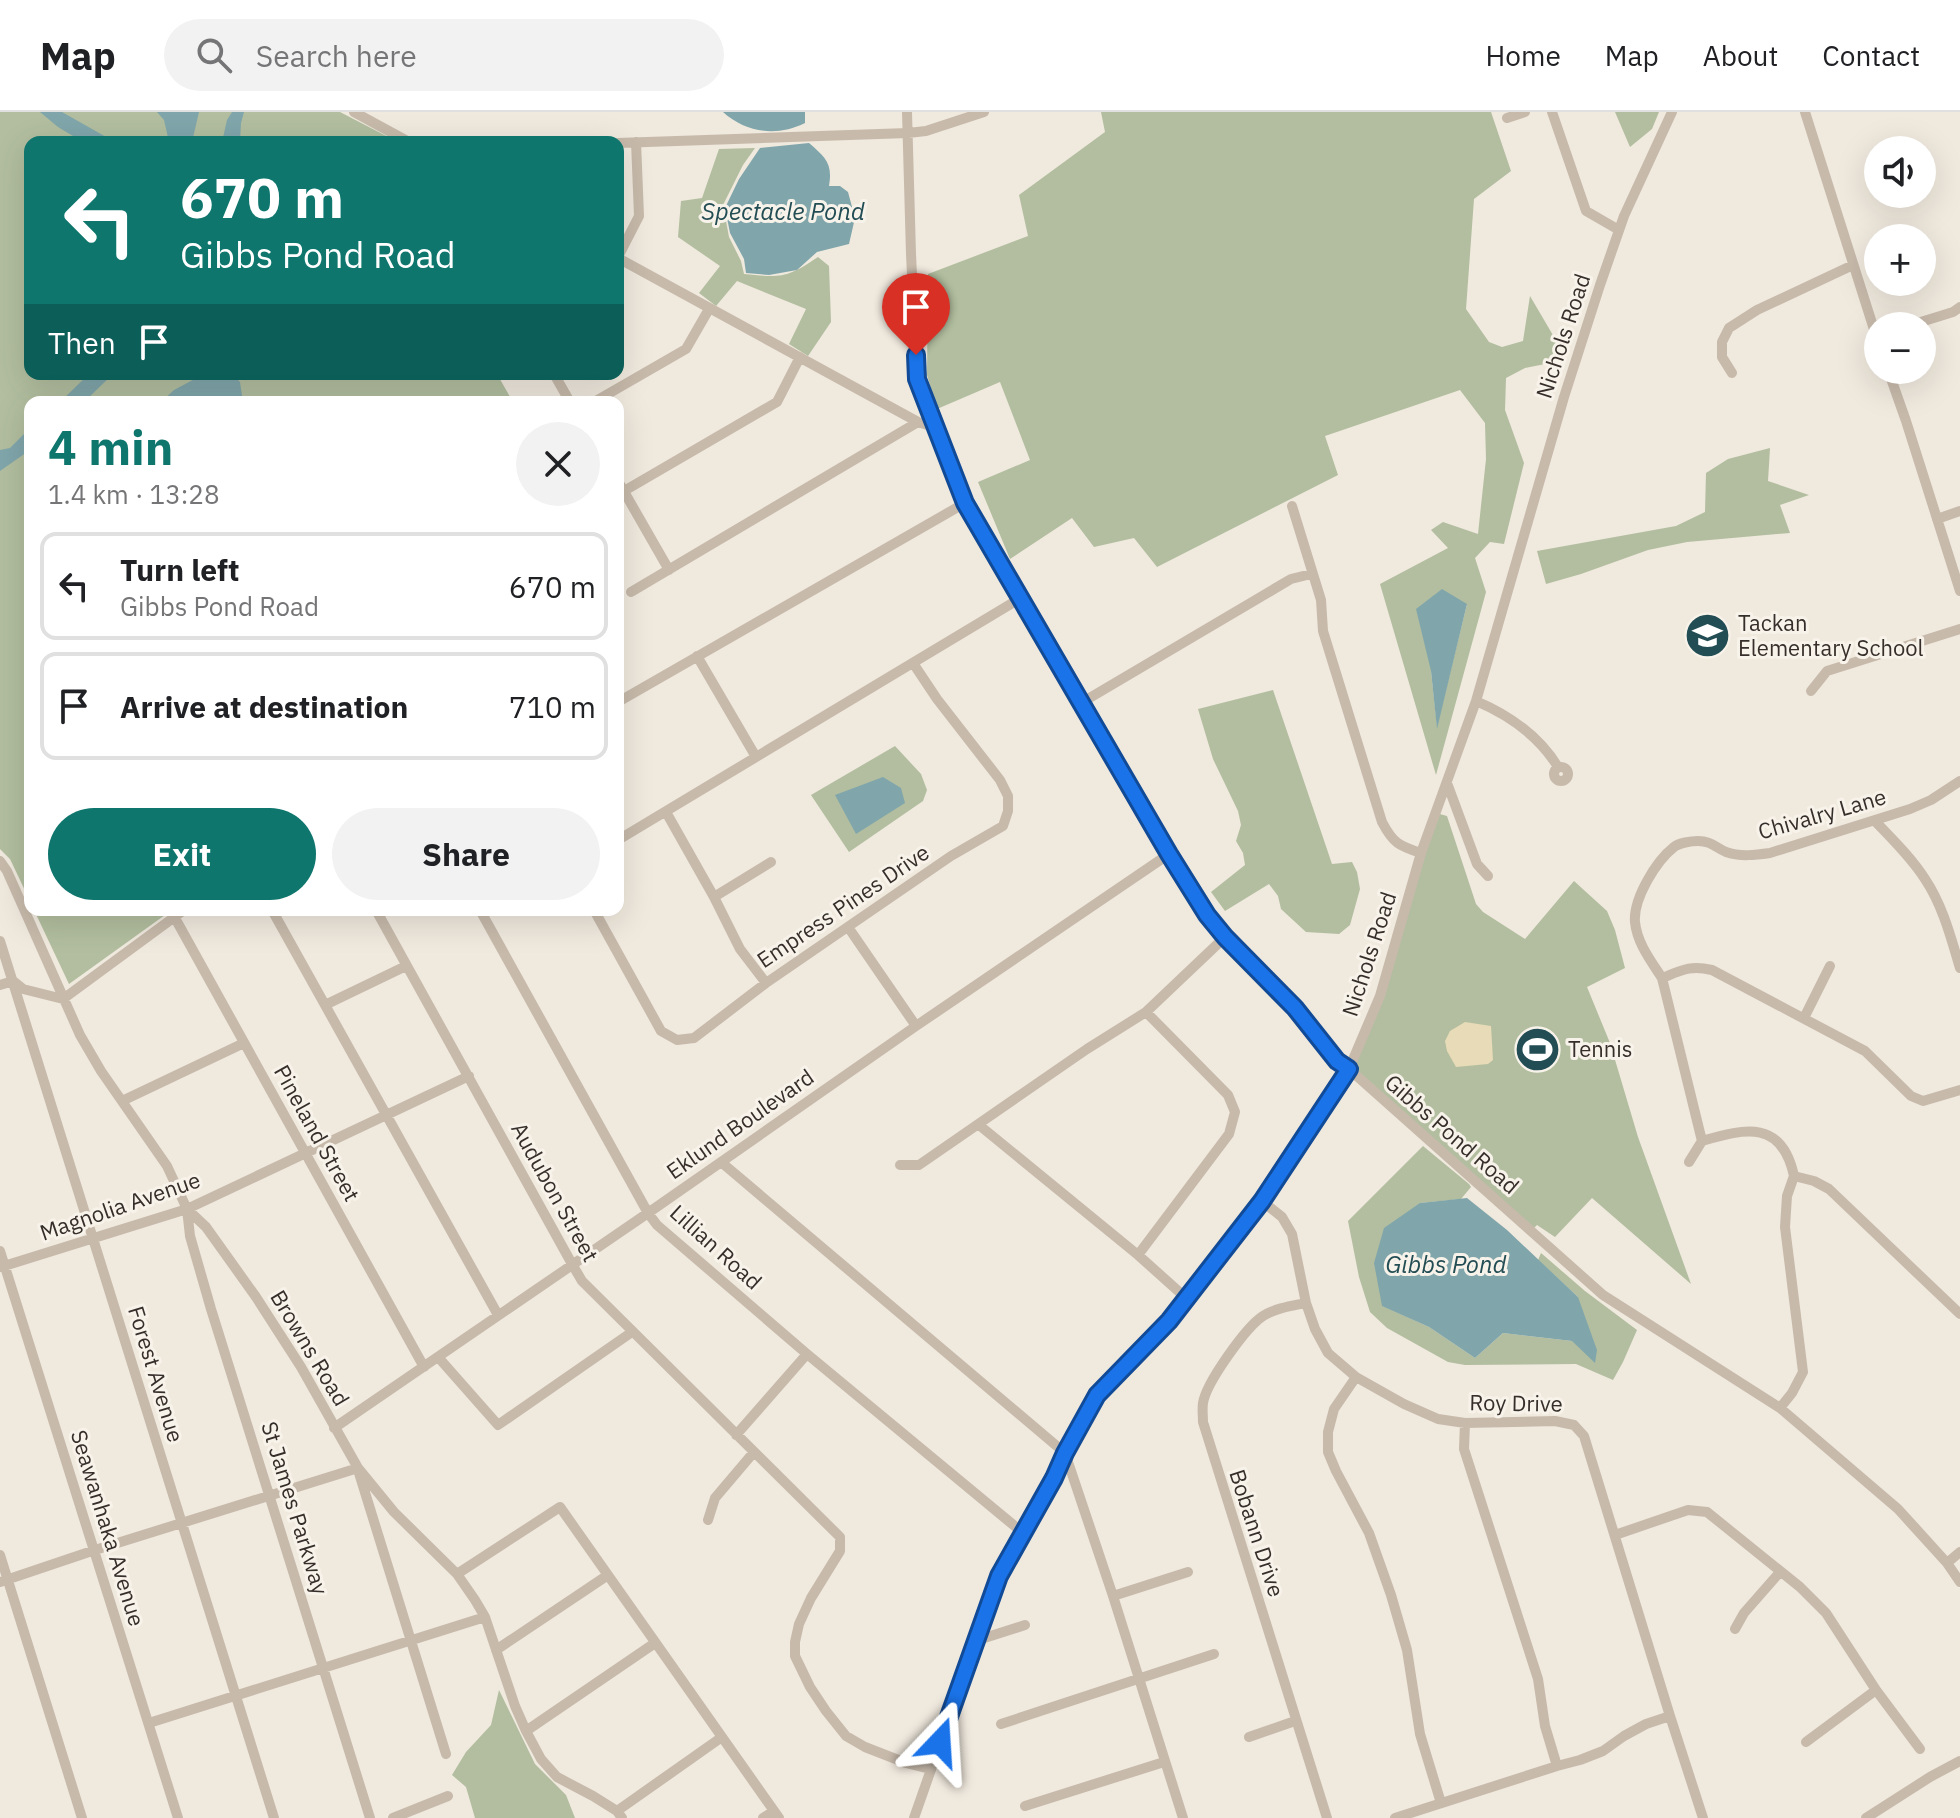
<!DOCTYPE html>
<html lang="en">
<head>
<meta charset="utf-8">
<style>
	:root { --surface:#fff; --page:#f2f2f2; --text:#202124; --muted:#757577; --line:#e0e0e0; --accent:#0f766e }
	body { margin:0; font-family:"IBM Plex Sans",sans-serif; background:var(--page); color:var(--text); height:100vh; display:flex; flex-direction:column; font-size:30px; white-space:nowrap }
	* { box-sizing:border-box; margin:0 }
	p { font-size:26px; color:var(--muted) }
	.icon { flex:none; width:44px; height:44px; fill:none; stroke:currentColor; stroke-width:2; stroke-linecap:round; stroke-linejoin:round }
	.map { position:relative; flex:1; overflow:hidden }
	.side { position:absolute; left:24px; top:284px; width:600px; height:520px; display:flex; flex-direction:column; background:var(--surface); border-radius:16px; box-shadow:0 8px 32px #0002 }
	.side>* { flex:none }
	.top-card { position:absolute; left:24px; top:24px; width:600px; height:244px; border-radius:16px; box-shadow:0 8px 32px #0002; background:#0f766e; color:#fff; overflow:hidden }
	.tools { position:absolute; left:1864px; top:24px; display:grid; gap:16px }
	.tools a { display:grid; place-items:center; width:72px; height:72px; border-radius:50%; background:var(--surface); box-shadow:0 8px 32px #0002; font-size:40px }
	.pin { position:absolute; display:grid; place-items:center; width:68px; height:68px; color:#fff; margin:-82px -34px; border-radius:50% 50% 50% 0; rotate:-45deg; box-shadow:0 0 8px #0007 }
	.pin .icon { rotate:45deg }
	.me { position:absolute; width:88px; margin:-44px; rotate:20deg; stroke-linejoin:round; filter:drop-shadow(0 0 6px #0008) }
	.turn { display:flex; align-items:center; gap:28px; height:168px; padding:0 24px; font-size:36px }
	.turn .icon { width:104px; height:104px; stroke-width:2.5 }
	.turn b { display:block; font-size:56px; line-height:68px }
	.then { display:flex; align-items:center; height:76px; padding:0 24px; background:#0003; gap:16px; font-size:30px }
	.round { display:grid; place-items:center; flex:none; width:84px; height:84px; border-radius:42px; background:var(--page) }
	.overview { display:flex; align-items:center; justify-content:space-between; height:136px; padding:0 24px }
	h1 { font-size:48px; font-weight:800; line-height:60px; color:var(--accent) }
	.primary-button { display:flex; gap:16px; margin-top:auto; padding:16px 24px }
	.primary-button a { flex:1; height:92px; border-radius:48px; background:var(--accent); color:#fff; font-size:32px; font-weight:800; line-height:92px; text-align:center }
	.primary-button a+a { background:var(--page); color:var(--text) }
	ul { padding:0; list-style:none }
	li { display:flex; align-items:center; gap:24px; height:108px; margin:0 16px 12px; padding:0 8px; border:4px solid var(--line); border-radius:16px }
	li div { flex:1 }
	li b { display:block; font-size:30px }
	li em { font-style:normal }
	header { display:flex; align-items:center; gap:48px; box-sizing:border-box; height:112px; padding:0 40px; background:var(--surface); border-bottom:2px solid var(--line) }
	header strong { font-size:38px }
	nav { display:flex; gap:44px; margin-inline-start:auto; font-size:28px }
	.search { width:560px; height:72px; background:var(--page); display:flex; align-items:center; gap:20px; box-sizing:border-box; padding:0 28px; border-radius:44px; color:var(--muted); font-size:30px }
	.map>svg:first-child { display:block }
</style>
</head>
<body>
<header>
<strong>Map</strong>
<div class="search"><svg class="icon" aria-label="search" viewBox="0 0 24 24"><circle cx="10" cy="10" r="6"/><path d="M15 15l6 6"/></svg>Search here</div>
<nav><a>Home</a><a>Map</a><a>About</a><a>Contact</a></nav>
</header>
<div class="map">
<svg width="1960" height="1706" viewBox="0 0 1960 1706">
	<rect width="100%" height="100%" fill="#f0e9de"/>
	<path fill="#b2be9f" fill-rule="evenodd" d="M 0,0 L 340,0 L 398,30 L 30,30 L 30,262 L 497,262 L 513,290 L 30,290 L 30,789 L 10,747 L 0,737 Z
		M 1101,0 L 1491,0 L 1511,59 L 1474,87 L 1466,197 L 1489,230 L 1502,235 L 1523,229 L 1530,184 L 1557,230 L 1555,250 L 1525,256 L 1506,266 L 1505,298 L 1524,351 L 1504,432 L 1490,430 L 1475,446 L 1486,480 L 1436,663 L 1380,472 L 1448,436 L 1431,418 L 1443,410 L 1478,422 L 1486,347 L 1485,311 L 1460,278 L 1325,324 L 1338,363 L 1157,455 L 1134,426 L 1094,435 L 1072,406 L 1010,447 L 978,370 L 1030,348 L 1000,270 L 937,297 L 927,263 L 928,162 L 1028,124 L 1019,83 L 1105,20 ZM 1467,492 L 1437,614 L 1431,559 Z
		M 1615,0 L 1659,0 L 1652,17 L 1630,35 Z
		M 755,36 L 743,53 L 723,93 L 729,125 L 741,149 L 744,162 C 781,166 787,166 818,145 L 829,154 L 831,210 L 808,244 L 789,232 L 806,197 L 737,169 L 716,194 L 699,181 L 720,154 L 678,125 L 681,89 L 702,86 L 719,37 Z
		M 1770,336 L 1768,369 L 1809,383 L 1780,393 L 1790,421 L 1687,430 L 1648,438 L 1581,462 L 1546,472 L 1537,439 L 1676,414 L 1705,400 L 1706,361 L 1728,347 Z
		M 1273,578 L 1332,752 L 1352,750 L 1357,760 L 1360,777 L 1350,813 L 1339,822 L 1306,820 L 1281,797 L 1278,784 L 1269,772 L 1225,799 L 1211,780 L 1245,753 L 1243,741 L 1236,729 L 1241,713 L 1238,699 L 1213,647 L 1198,597 Z
		M 895,634 L 921,662 L 927,678 L 923,689 L 849,740 L 811,683 Z
		M 1436,701 L 1447,704 L 1476,792 L 1483,800 L 1525,827 L 1574,769 L 1607,799 L 1615,818 L 1625,856 L 1587,875 L 1610,931 L 1638,1025 L 1691,1172 L 1592,1086 L 1555,1125 L 1537,1113 L 1532,1118 L 1349,957 L 1380,884 Z
		M 34,798 L 172,798 L 69,872 Z
		M 1423,1034 L 1469,1072 L 1471,1075 L 1461,1087 L 1420,1091 L 1383,1194 L 1429,1215 L 1475,1246 L 1503,1221 L 1572,1229 L 1578,1185 L 1538,1148 L 1541,1141 L 1585,1179 L 1637,1218 L 1623,1250 L 1613,1268 L 1576,1252 L 1465,1253 L 1448,1250 L 1387,1216 L 1370,1200 L 1359,1165 L 1348,1109 Z
		M 499,1578 L 535,1652 L 566,1683 L 575,1706 L 475,1706 L 466,1675 L 452,1663 L 466,1640 L 491,1613 Z"/>
	<path fill="#e8dbb8" d="M 1465,910 L 1491,914 L 1493,948 L 1488,952 L 1456,955 L 1447,939 L 1445,929 L 1450,919 Z"/>
	<path fill="#80a6ab" d="M 40,0 L 62,0 L 115,30 L 83,30 L 58,15 Z
		M 157,0 L 199,0 L 192,30 L 169,30 L 164,8 Z
		M 232,0 L 244,0 L 241,11 L 240,30 L 222,30 L 227,8 Z
		M 723,0 L 805,0 L 805,11 C 777,25 746,21 723,0 Z
		M 809,31 C 825,45 833,51 829,74 L 840,74 L 848,80 L 855,106 L 849,132 L 817,140 L 797,158 L 769,163 L 746,161 L 744,147 L 730,121 L 725,96 L 739,67 L 760,36 Z
		M 89,262 L 113,262 L 84,290 L 60,290 Z
		M 204,262 L 232,262 L 240,270 L 243,290 L 161,290 L 174,278 Z
		M 30,316 L 30,338 L 0,359 L 0,338 L 10,336 Z
		M 1442,477 L 1467,492 L 1437,617 L 1431,559 L 1416,497 Z
		M 883,665 L 901,676 L 905,691 L 856,722 L 835,683 Z
		M 1467,1086 L 1507,1118 L 1578,1185 L 1597,1238 L 1595,1251 L 1572,1229 L 1503,1221 L 1475,1246 L 1429,1215 L 1382,1194 L 1374,1151 L 1384,1116 L 1420,1091 Z"/>
	<g fill="none" stroke-linecap="round" stroke-linejoin="round">
		<path stroke="#c7baab" stroke-width="10" d="M 354,0 L 409,30
			M 907,0 L 911,142 L 917,267 L 965,391 L 1169,742 L 1207,803 L 1225,825 L 1295,896 L 1337,949 L 1349,957 L 1603,1183 L 1780,1296 L 1898,1397 L 1947,1451 L 1960,1470
			M 1552,0 L 1586,99 L 1619,118
			M 1805,0 L 1878,230
			M 1507,6 L 1525,0
			M 618,31 L 908,21 L 926,19 L 984,0
			M 618,145 L 639,104 L 636,30
			M 618,146 L 918,310 L 937,316
			M 1908,214 L 1953,200 L 1960,195
			M 1888,258 L 1906,309 L 1960,479
			M 1732,261 L 1722,245 L 1722,230 L 1729,216 L 1757,198 L 1853,153
			M 554,262 L 570,290
			M 594,290 L 686,237 L 709,197
			M 618,369 L 669,458
			M 624,379 L 777,290 L 800,245
			M 1292,394 L 1321,488 L 1323,519 L 1382,710 C 1393,731 1399,734 1421,741
			M 1937,407 L 1960,399
			M 631,480 L 918,310
			M 697,544 L 756,645
			M 1811,579 L 1827,559 L 1960,517
			M 1476,589 C 1509,603 1539,624 1558,655
			M 618,590 L 965,391
			M 1081,591 L 1291,467 L 1311,462
			M1554 662a7 7 0 1 1 14 0a7 7 0 1 1-14 0Z
			M 1447,671 L 1477,752 L 1488,764
			M 666,700 L 714,785 L 740,837 L 766,871
			M 1875,709 C 1892,727 1911,745 1925,767 C 1943,794 1951,826 1960,856
			M 618,728 L 1019,487
			M 0,749 L 7,759 L 80,923 L 101,959 L 167,1054 L 187,1097 L 206,1115 L 256,1185 L 301,1255 L 358,1356 L 394,1400 L 457,1462 L 475,1488 L 485,1505 L 515,1594 L 526,1619 L 541,1647 L 557,1665 L 593,1684 L 617,1699 L 622,1706
			M 714,785 L 771,750
			M 272,798 L 498,1203
			M 376,798 L 572,1152 L 582,1169 L 840,1425 L 840,1439 L 811,1486 L 799,1512 L 795,1530 L 795,1544 L 810,1575 L 826,1599 L 846,1624 L 865,1635 L 906,1651 L 930,1657
			M 480,798 L 648,1101 L 657,1113 L 807,1242 L 1023,1421
			M 594,798 L 661,919 L 677,928 L 694,926 L 766,871 L 951,744 L 1003,714 L 1008,699 L 1008,684 L 1000,668 L 937,587 L 913,551
			M 175,806 L 424,1255
			M 848,815 L 916,914
			M 0,829 L 274,1706
			M 1662,866 C 1682,858 1690,853 1712,858 L 1865,939 L 1911,984 L 1923,989 L 1960,978
			M 0,873 L 13,869 L 23,877 L 63,887 L 184,798
			M 325,893 L 406,854
			M 1804,906 L 1830,854
			M 122,989 L 244,931
			M 979,1013 L 1138,1143 L 1186,1186
			M 1702,1029 C 1746,1016 1782,1008 1794,1064
			M 721,1050 L 1065,1341 L 1113,1484 L 1183,1706
			M 1689,1050 L 1702,1029 L 1662,866 C 1651,849 1637,831 1635,810 C 1633,787 1656,749 1674,735 C 1679,731 1691,729 1698,729 C 1711,729 1715,735 1726,740 C 1740,745 1756,743 1770,741 L 1910,697 L 1931,688 L 1960,669
			M 900,1053 L 919,1053 L 1087,937 L 1146,900 L 1225,825
			M 1794,1064 L 1814,1069 L 1829,1077 L 1960,1202
			M 1262,1089 L 1282,1105 L 1292,1122 L 1306,1191 L 1315,1217 L 1328,1241 L 1356,1265 L 1404,1292 L 1438,1307 L 1465,1311 L 1555,1309 L 1574,1313 L 1584,1324 L 1670,1604 L 1703,1706
			M 187,1097 L 190,1124 L 211,1197 L 370,1706
			M 0,1139 L 178,1706
			M 1138,1143 L 1229,1022 L 1235,1000 L 1228,983 L 1146,900
			M 1,1155 L 187,1097 L 469,964
			M 1306,1191 C 1291,1194 1276,1196 1263,1204 C 1246,1215 1206,1271 1203,1291 C 1202,1297 1203,1304 1203,1310 L 1327,1706
			M 438,1245 L 498,1313 L 632,1220
			M 1356,1265 L 1334,1297 L 1328,1320 L 1328,1340 L 1336,1359 L 1369,1421 L 1391,1483 L 1407,1538 L 1420,1622 L 1441,1691
			M 1780,1296 L 1792,1281 L 1803,1260 L 1785,1115 L 1787,1084 L 1794,1064
			M 1465,1311 L 1464,1337 L 1538,1567 L 1545,1614 L 1557,1654
			M 334,1316 L 648,1101 L 916,914 L 1169,742
			M 736,1323 L 807,1242
			M 359,1361 L 446,1642
			M 708,1408 L 715,1386 L 754,1340
			M 1615,1423 L 1688,1398 L 1707,1400 L 1800,1475 L 1826,1501 L 1876,1578 L 1920,1637
			M 0,1443 L 82,1706
			M 1947,1451 L 1960,1440
			M 457,1462 L 560,1395 L 779,1706
			M 0,1470 L 95,1438 L 358,1356
			M 1113,1484 L 1188,1460
			M 1735,1517 L 1744,1501 L 1780,1460
			M 975,1529 L 1025,1513
			M 496,1538 L 608,1463
			M 149,1611 L 485,1505
			M 1001,1612 L 1214,1542
			M 526,1619 L 655,1531
			M 1249,1625 L 1295,1609
			M 1806,1630 L 1876,1578
			M 1025,1694 L 1164,1650
			M 617,1699 L 722,1625
			M 393,1706 L 448,1684
			M 763,1706 L 774,1699
			M 914,1706 L 999,1464 L 1054,1366 L 1065,1341 L 1097,1283 L 1169,1209 L 1262,1089 L 1349,957 L 1380,884 L 1421,741 L 1476,589 L 1564,285 L 1600,173 L 1624,104 L 1672,0
			M 1395,1706 L 1557,1654 L 1580,1648 L 1603,1639 L 1624,1624 L 1646,1612 L 1670,1604
			M 1866,1706 L 1930,1665 L 1960,1649"/>
	</g>
	<g fill="none" stroke-linecap="round" stroke-linejoin="round">
		<defs>
			<path id="route" d="M 916,243 L 917,267 L 965,391 L 1169,742 L 1207,803 L 1225,825 L 1295,896 L 1337,949 L 1349,957 L 1262,1089 L 1169,1209 L 1097,1283 L 1065,1341 L 1054,1366 L 999,1464 L 940,1630"/>
		</defs>
		<use href="#route" stroke="#114b97" stroke-width="20"/>
		<use href="#route" stroke="#1a73e8" stroke-width="14"/>
	</g>
	<defs>
		<symbol id="school-disc" viewBox="-11 -11 22 22"><circle r="9.5" fill="#234d54" stroke="#f8f3ea"/><path d="M0-5L7-2L0 1L-7-2ZM-4 1L0 2.5L4 1V4Q0 6-4 4Z" fill="#fff"/></symbol>
		<symbol id="stadium-disc" viewBox="-11 -11 22 22"><circle r="9.5" fill="#234d54" stroke="#f8f3ea"/><path d="M0-5a6.5 5 0 1 0 0 10a6.5 5 0 1 0 0-10ZM-3.5-1.8h7v3.6h-7Z" fill="#fff"/></symbol>
	</defs>
	<g fill-rule="evenodd">
		<use href="#school-disc" x="1682" y="498" width="51" height="51"/>
		<use href="#stadium-disc" x="1512" y="912" width="51" height="51"/>
	</g>
	<g text-anchor="middle" stroke-width="6" stroke-linejoin="round" paint-order="stroke">
		<g font-size="22" fill="#362e2a" stroke="#f8f3ea">
			<text transform="translate(1563 224) rotate(-72)" y="8">Nichols Road</text>
			<text transform="translate(1822 702) rotate(-16)" y="8">Chivalry Lane</text>
			<text transform="translate(843 794) rotate(-34)" y="8">Empress Pines Drive</text>
			<text transform="translate(1369 842) rotate(-72)" y="8">Nichols Road</text>
			<text transform="translate(740 1012) rotate(-35)" y="8">Eklund Boulevard</text>
			<text transform="translate(317 1021) rotate(61)" y="8">Pineland Street</text>
			<text transform="translate(1452 1022) rotate(41)" y="8">Gibbs Pond Road</text>
			<text transform="translate(555 1080) rotate(61)" y="8">Audubon Street</text>
			<text transform="translate(120 1094) rotate(-19)" y="8">Magnolia Avenue</text>
			<text transform="translate(716 1135) rotate(42)" y="8">Lillian Road</text>
			<text transform="translate(310 1236) rotate(59)" y="8">Browns Road</text>
			<text transform="translate(156 1262) rotate(73)" y="8">Forest Avenue</text>
			<text transform="translate(1516 1291) rotate(1)" y="8">Roy Drive</text>
			<text transform="translate(295 1396) rotate(73)" y="8">St James Parkway</text>
			<text transform="translate(108 1416) rotate(73)" y="8">Seawanhaka Avenue</text>
			<text transform="translate(1257 1421) rotate(72)" y="8">Bobann Drive</text>
		</g>
		<g font-size="22" fill="#362e2a" stroke="#f8f3ea" text-anchor="start">
			<text x="1738" y="519">Tackan<tspan x="1738" dy="25">Elementary School</tspan></text>
			<text x="1568" y="945">Tennis</text>
		</g>
		<g font-size="24" font-style="italic" fill="#234d54" stroke="#f8f3ea">
			<text x="783" y="108">Spectacle Pond</text>
			<text x="1446" y="1161">Gibbs Pond</text>
		</g>
	</g>
</svg>
<div class="tools">
<a><svg class="icon" aria-label="sound" viewBox="0 0 24 24"><path d="M4 9h4l5-4v14l-5-4H4zM17 9q2 3 0 6"/></svg></a>
<a>+</a>
<a>−</a>
</div>
<div class="pin" style="left:916px;top:243px;background:#d93025"><svg class="icon" aria-label="arrive" viewBox="0 0 24 24"><path d="M6 21V4h12l-3 4 3 4H6"/></svg></div>
<svg class="me" style="left:940px;top:1630px" viewBox="-20 -20 40 40"><path d="M0-17L14 15 0 8-14 15z" fill="#1a73e8" stroke="#fff" stroke-width="4"/></svg>
<div class="top-card">
<div class="turn"><svg class="icon" aria-label="left" viewBox="0 0 24 24"><path d="M17 20v-9H6M10 6l-5 5 5 5"/></svg><div><b>670 m</b>Gibbs Pond Road</div></div>
<div class="then">Then<svg class="icon" aria-label="arrive" viewBox="0 0 24 24"><path d="M6 21V4h12l-3 4 3 4H6"/></svg></div>
</div>
<section class="side">
<div class="overview"><div><h1>4 min</h1><p>1.4 km · 13:28</p></div><a class="round"><svg class="icon" aria-label="close" viewBox="0 0 24 24"><path d="M6 6l12 12M18 6L6 18"/></svg></a></div>
<ul>
<li><svg class="icon" aria-label="left" viewBox="0 0 24 24"><path d="M17 20v-9H6M10 6l-5 5 5 5"/></svg><div><b>Turn left</b><p>Gibbs Pond Road</p></div><em>670 m</em></li>
<li><svg class="icon" aria-label="arrive" viewBox="0 0 24 24"><path d="M6 21V4h12l-3 4 3 4H6"/></svg><div><b>Arrive at destination</b></div><em>710 m</em></li>
</ul>
<div class="primary-button"><a>Exit</a><a>Share</a></div>
</section>
</div>
</body>
</html>
